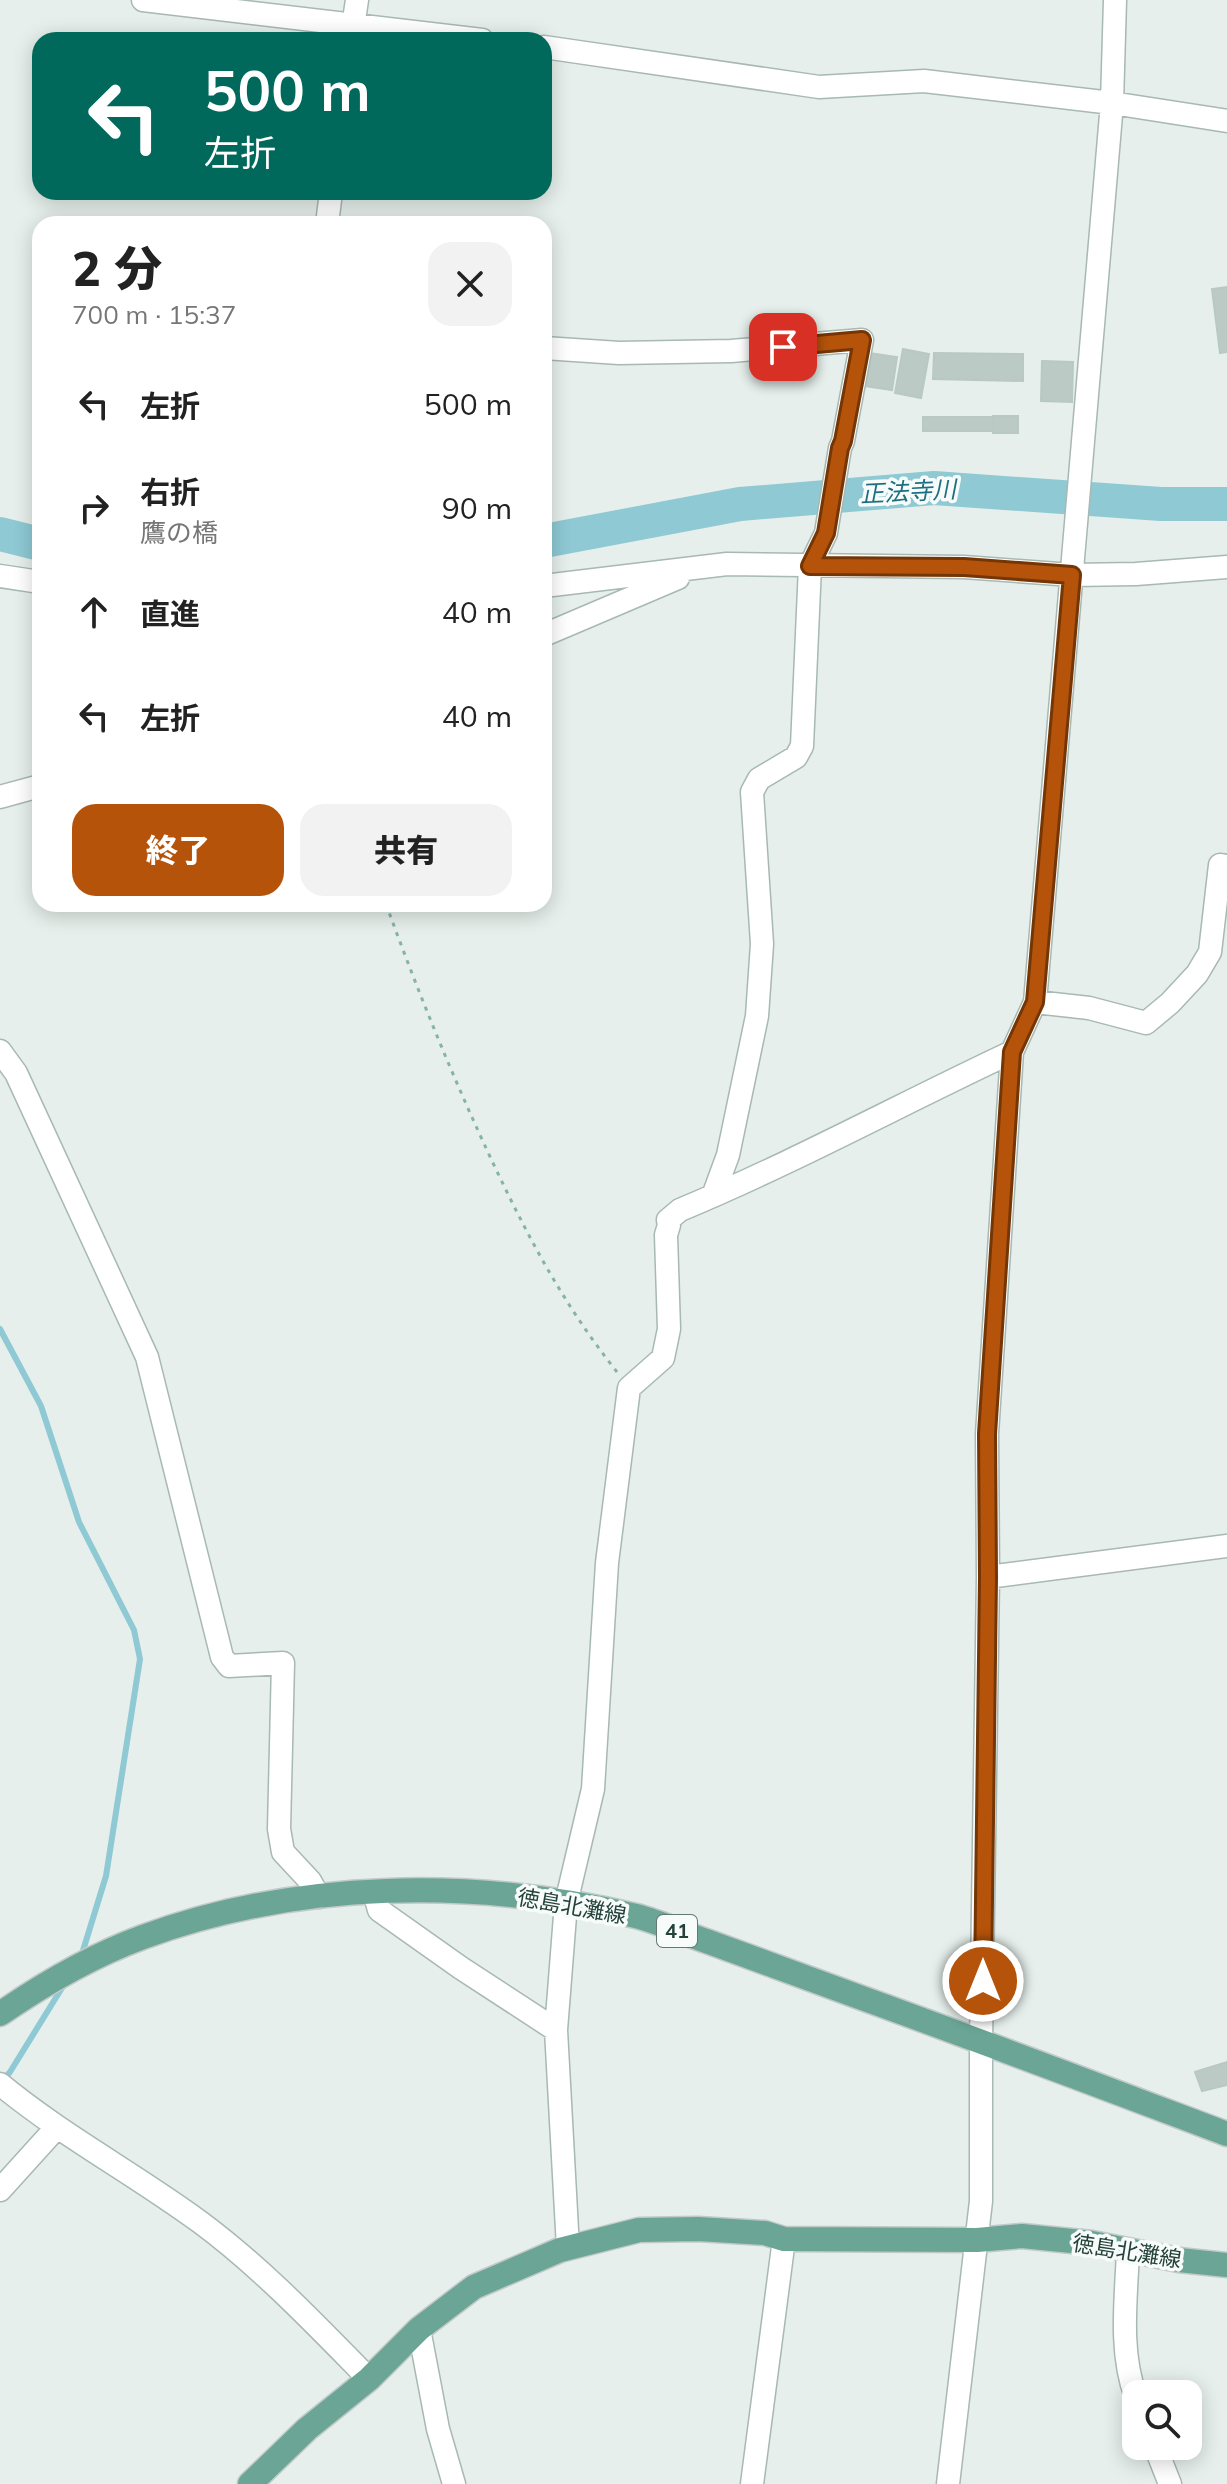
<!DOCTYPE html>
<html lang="ja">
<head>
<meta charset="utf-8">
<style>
	:root { --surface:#fff; --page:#f2f2f2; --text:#222; --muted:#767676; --accent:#b45309 }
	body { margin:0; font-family:Mulish,"Noto Sans JP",sans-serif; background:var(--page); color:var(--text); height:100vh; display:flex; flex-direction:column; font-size:30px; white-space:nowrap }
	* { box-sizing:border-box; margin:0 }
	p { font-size:26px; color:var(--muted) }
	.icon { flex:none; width:44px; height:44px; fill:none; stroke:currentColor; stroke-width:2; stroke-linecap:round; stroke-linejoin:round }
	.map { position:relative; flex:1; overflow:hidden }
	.panel { position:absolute; left:32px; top:216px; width:520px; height:696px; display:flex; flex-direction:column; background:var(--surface); border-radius:24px; box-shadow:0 4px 20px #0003 }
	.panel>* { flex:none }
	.top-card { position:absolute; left:32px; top:32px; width:520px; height:168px; border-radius:24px; box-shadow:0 4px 20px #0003; background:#00695c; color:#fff; overflow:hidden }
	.fabs { position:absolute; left:1122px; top:2380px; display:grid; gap:16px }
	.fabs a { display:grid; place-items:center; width:80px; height:80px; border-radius:16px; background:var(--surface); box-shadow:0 4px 20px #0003; font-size:40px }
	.pin { position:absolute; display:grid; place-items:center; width:68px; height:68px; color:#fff; margin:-34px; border-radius:16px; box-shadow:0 4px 12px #0006 }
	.me { position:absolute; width:88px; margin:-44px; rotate:0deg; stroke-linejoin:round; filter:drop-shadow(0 0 6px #0008) }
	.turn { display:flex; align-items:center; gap:28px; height:168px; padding:0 40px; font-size:36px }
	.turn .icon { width:104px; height:104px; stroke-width:2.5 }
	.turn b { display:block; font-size:56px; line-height:68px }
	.round { display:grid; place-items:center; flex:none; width:84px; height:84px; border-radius:24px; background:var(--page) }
	.head { display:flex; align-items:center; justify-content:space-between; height:136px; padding:0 40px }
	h1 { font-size:48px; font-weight:800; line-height:60px }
	.primary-button { display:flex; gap:16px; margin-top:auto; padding:16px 40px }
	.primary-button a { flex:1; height:92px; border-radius:24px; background:var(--accent); color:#fff; font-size:32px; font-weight:800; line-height:92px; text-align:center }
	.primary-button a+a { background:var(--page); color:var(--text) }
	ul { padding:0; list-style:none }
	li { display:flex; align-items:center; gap:24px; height:104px; padding:0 40px }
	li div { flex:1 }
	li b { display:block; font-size:30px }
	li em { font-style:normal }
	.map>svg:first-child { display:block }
</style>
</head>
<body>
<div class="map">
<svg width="1227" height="2484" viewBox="0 0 1227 2484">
	<rect width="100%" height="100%" fill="#e6efeb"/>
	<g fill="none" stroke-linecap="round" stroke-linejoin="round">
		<path stroke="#8ec9d4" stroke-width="6" d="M 0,1329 L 41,1406 L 79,1522 L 134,1630 L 140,1659 L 106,1876 L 81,1957
			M 2,2081 L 10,2072 L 65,1983"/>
		<path stroke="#8ec9d4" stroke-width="34" d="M 0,534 L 40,544
			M 544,541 L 740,504 L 934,488 L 1161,504 L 1227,504"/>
	</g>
	<path fill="#bbcac4" stroke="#b8c9c2" stroke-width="2" d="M 1227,287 L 1227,352 L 1220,353 L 1212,289 Z
		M 903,349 L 929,354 L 921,398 L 895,393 Z
		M 869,353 L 897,357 L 892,390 L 864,386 Z
		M 934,353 L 1023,354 L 1023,381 L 933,379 Z
		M 1042,361 L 1073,362 L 1072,402 L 1041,401 Z
		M 993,416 L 1018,416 L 1018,433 L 993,433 Z
		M 923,417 L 993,417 L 993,431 L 923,431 Z
		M 1227,2062 L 1227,2085 L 1202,2091 L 1195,2072 Z"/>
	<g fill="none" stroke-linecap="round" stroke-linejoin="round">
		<defs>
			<path id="minor" d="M 143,0 L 482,40
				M 351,40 L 357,0
				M 544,47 L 819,87 L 924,81 L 1112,103 L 1227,121
				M 327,224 L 331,192
				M 544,348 L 619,353 L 731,351 L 862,340 L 843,441 L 840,448 L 826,533 L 810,566 L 802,746 L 796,757 L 759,779 L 752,792 L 762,944 L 757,1016 L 728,1155 L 713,1196
				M 0,576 L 40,582
				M 544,586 L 727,564 L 964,567 L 1072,575 L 1136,574 L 1227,567
				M 544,635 L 678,578
				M 0,797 L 40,786
				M 1035,1002 L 1089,1008 L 1146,1023 L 1170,1003 L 1197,974 L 1210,952 L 1220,865 L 1227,866
				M 0,1051 L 16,1073 L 147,1357 L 222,1657 L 229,1666 L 283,1663 L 279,1829 L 283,1852 L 310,1881 L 319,1897
				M 988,1577 L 1227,1546
				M 374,1892 L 379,1910 L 461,1968 L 556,2030
				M 0,2084 C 63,2136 135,2174 200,2222 C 262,2268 315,2324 369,2379
				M 0,2190 L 57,2127
				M 568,2248 L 556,2030 L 566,1903 L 593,1789 L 607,1563 L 629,1388 L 663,1358 L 669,1329 L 666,1235 L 669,1225 L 668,1220 L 680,1210 C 793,1163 901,1104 1012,1052
				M 1128,2252 C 1126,2299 1119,2352 1136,2397
				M 419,2329 L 438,2429 L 454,2484
				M 1155,2446 L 1170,2484
				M 752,2484 L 784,2239
				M 948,2484 L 981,2201 L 981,2041 L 988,1577 L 987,1434 L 1012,1052 L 1035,1002 L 1112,103 L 1115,0"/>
			<path id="major" d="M 0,2014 C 42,1985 94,1955 143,1937 C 298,1880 475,1878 636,1916 C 660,1922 685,1934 709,1942 C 760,1961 811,1979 862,1998 C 984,2042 1105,2088 1227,2134
				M 250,2484 L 307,2429 L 369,2379 L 419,2329 L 474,2287 L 560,2250 L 639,2230 L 698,2229 L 765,2233 L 784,2239 L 977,2240 L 1022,2236 L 1092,2243 L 1179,2260 L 1227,2265"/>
		</defs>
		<use href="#minor" stroke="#a8b8b2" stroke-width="25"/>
		<use href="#major" stroke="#c2cac8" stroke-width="27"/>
		<path stroke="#86b3a5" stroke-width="3" stroke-dasharray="4 6" stroke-linecap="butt" d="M 386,904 C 418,992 453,1078 493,1163 C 529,1239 564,1305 617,1372"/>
		<use href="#minor" stroke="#fff" stroke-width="22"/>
		<use href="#major" stroke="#6aa596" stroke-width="24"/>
	</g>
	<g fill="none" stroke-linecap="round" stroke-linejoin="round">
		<defs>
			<path id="route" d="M 783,347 L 862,340 L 843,441 L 840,448 L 826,533 L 810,566 L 964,567 L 1072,575 L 1035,1002 L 1012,1052 L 987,1434 L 988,1577 L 983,1981"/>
		</defs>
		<use href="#route" stroke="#753606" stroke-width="20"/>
		<use href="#route" stroke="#b45309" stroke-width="14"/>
	</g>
	<g text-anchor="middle" stroke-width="7" stroke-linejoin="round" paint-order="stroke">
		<rect fill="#f7fbf9" stroke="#637a73" stroke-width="2" x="657" y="1915" width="40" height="32" rx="6"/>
		<g font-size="20" font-weight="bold" fill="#24423a">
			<text x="677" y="1938">41</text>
		</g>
		<g font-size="22" fill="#24423a" stroke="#f7fbf9">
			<text transform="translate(572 1906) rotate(10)" y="8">徳島北灘線</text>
			<text transform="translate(1127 2251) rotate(9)" y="8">徳島北灘線</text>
		</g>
		<g font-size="24" font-style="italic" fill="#1c6f80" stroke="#f7fbf9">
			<text transform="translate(908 492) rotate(-3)" y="8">正法寺川</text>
		</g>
	</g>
</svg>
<div class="fabs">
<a><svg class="icon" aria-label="search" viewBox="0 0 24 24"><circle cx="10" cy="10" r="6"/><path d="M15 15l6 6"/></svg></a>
</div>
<div class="pin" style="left:783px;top:347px;background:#d93025"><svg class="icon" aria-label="arrive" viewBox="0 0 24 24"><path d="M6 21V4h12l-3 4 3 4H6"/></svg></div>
<svg class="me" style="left:983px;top:1981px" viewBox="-20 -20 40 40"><circle r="17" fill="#b45309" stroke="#fff" stroke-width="3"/><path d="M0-11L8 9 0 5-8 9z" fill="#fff"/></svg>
<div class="top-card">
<div class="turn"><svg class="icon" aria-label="left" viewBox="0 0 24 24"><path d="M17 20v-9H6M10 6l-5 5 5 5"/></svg><div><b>500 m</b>左折</div></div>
</div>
<section class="panel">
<div class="head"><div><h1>2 分</h1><p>700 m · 15:37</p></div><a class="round"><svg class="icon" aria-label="close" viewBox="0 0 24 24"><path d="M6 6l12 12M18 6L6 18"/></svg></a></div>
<ul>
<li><svg class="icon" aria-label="left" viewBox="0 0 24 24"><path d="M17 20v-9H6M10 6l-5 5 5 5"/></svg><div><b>左折</b></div><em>500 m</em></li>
<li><svg class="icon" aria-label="right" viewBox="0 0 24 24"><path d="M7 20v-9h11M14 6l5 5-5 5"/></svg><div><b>右折</b><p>鷹の橋</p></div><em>90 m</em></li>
<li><svg class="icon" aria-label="ahead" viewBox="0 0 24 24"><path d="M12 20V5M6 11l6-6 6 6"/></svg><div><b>直進</b></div><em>40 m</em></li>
<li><svg class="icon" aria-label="left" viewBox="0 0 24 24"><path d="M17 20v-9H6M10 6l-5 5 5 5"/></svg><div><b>左折</b></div><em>40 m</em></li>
</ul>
<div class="primary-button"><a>終了</a><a>共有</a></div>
</section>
</div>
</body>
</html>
